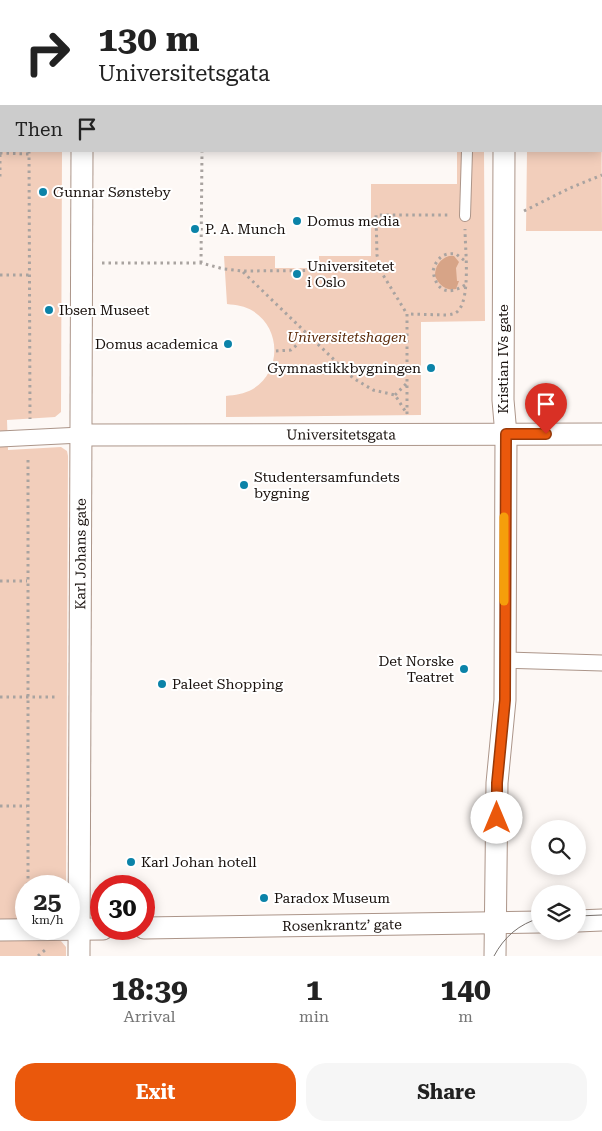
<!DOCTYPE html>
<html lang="en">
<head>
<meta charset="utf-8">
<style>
	:root { --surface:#fff; --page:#f6f6f6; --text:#222; --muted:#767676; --accent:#ea580c }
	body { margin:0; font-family:"Roboto Serif",serif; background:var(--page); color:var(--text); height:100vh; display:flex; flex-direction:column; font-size:19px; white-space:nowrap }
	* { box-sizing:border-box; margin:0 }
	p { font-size:16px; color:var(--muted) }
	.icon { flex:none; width:28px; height:28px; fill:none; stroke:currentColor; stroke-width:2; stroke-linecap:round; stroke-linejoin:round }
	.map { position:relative; height:956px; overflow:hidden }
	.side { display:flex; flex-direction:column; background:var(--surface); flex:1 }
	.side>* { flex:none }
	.guide { position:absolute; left:0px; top:0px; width:602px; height:152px; box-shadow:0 2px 12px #0003; background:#fff; color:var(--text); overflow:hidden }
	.fabs { position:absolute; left:531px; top:820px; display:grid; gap:10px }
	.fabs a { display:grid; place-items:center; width:55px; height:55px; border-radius:50%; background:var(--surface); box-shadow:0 2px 12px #0003; font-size:25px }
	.speed { position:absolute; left:15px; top:875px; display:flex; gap:10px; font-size:25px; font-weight:700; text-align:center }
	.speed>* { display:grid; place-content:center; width:65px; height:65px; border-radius:50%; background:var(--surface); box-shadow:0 2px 12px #0003; line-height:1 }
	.speed small { font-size:12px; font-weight:400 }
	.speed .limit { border:8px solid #d22; background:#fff; color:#111 }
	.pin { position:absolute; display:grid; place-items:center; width:42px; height:42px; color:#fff; margin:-51px -21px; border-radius:50% 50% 50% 0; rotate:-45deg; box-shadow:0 0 5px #0007 }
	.pin .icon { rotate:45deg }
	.me { position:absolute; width:55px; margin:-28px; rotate:0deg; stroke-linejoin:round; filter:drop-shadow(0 0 4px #0008) }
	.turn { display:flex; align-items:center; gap:18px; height:105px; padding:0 15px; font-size:22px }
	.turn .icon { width:65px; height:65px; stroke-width:2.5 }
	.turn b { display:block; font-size:35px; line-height:42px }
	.then { display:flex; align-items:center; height:48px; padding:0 15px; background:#0003; gap:10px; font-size:19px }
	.eta { display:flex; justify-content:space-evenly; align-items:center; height:85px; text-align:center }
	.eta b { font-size:30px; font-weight:700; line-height:35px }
	.button { display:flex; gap:10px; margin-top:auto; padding:10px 15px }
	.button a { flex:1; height:58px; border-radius:20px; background:var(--accent); color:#fff; font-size:20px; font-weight:700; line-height:58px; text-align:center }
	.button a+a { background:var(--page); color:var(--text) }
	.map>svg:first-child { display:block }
</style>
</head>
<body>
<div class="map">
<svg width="602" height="956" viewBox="0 0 602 956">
	<rect width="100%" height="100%" fill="#fdf8f5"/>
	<path fill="#f2cebb" d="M 0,0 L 63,0 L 1,1 L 1,151 L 62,151 L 61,412 L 55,417 L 7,420 L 8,450 L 61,447 L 67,451 L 68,456 L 66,886 L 26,886 L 26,921 L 14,940 L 61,941 L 66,947 L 66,956 L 0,956 Z
		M 229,0 L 485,0 L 229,1 Z
		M 601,60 L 602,231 L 526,231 L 527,151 L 601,151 Z
		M 457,151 L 484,151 L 485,321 L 421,322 L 421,415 L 226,417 L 226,396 C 235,395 244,394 253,389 C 281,372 282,329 253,311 C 245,306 236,305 227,304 L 224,256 L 275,256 L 275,268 L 319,268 L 319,256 L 371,256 L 371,184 L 457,184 Z"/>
	<path fill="#d7a487" d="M 449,256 L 454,256 L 459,262 L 456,268 L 457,281 L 459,281 L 456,289 C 446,291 439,285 435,276 C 435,266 440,259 449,256 Z"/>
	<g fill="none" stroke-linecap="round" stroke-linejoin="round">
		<defs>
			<path id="service" d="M 465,216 L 467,151"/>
			<path id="pedestrian" d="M 0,439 L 81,435
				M 504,660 L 602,663"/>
			<g id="minor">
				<path d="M 82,0 L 82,1"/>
				<path d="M 505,1 L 505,0"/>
				<path id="s1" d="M 81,435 L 602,434"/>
				<path d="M 578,921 L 602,920"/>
				<path id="s2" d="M 144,928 L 540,922"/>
				<path d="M 0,930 L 103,929"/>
				<path id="s3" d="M 79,956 L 82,151"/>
				<path d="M 495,956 L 497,783 L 505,700 L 506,435 L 503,400 L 504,151"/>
			</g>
		</defs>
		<use href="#service" stroke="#ac9589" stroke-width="12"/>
		<use href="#pedestrian" stroke="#ac9589" stroke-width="17"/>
		<use href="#minor" stroke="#ac9589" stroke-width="23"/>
		<path stroke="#a9a3a0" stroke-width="3" stroke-dasharray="2.5 4" stroke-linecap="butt" d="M 30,1 L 30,0
			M 276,1 L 276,0
			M 292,1 L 293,0
			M 406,1 L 406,0
			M 456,1 L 456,0
			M 601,56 L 602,56
			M 601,124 L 602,124
			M 0,148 L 0,177
			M 29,151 L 30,419
			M 0,153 L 29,154
			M 524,211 L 570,188 L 602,175
			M 102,263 L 201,263 L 224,269 L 242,271 L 380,270 L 377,255 L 376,215 L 450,215
			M 201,263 L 202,151
			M 380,270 L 407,314
			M 243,272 L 353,378 L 373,390 L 395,395 L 407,414
			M 0,275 L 29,275
			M 465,285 C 448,296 436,291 433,271 C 436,259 443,252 456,254 L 465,261
			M 276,351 L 291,350 L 308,335
			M 395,395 L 407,383
			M 407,414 L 407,314 L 447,315 C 452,314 455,314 458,311 C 471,297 465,248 465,229
			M 28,460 L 28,886
			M 0,581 L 27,581
			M 0,697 L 56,697
			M 0,806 L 27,806
			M 38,956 L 45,950"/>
		<use href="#service" stroke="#fff" stroke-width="10"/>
		<use href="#pedestrian" stroke="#fff" stroke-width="15"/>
		<use href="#minor" stroke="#fff" stroke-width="21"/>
		<path stroke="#79726e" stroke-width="1" d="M 578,916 L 602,915
			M 494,956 C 504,937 519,924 540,918"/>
	</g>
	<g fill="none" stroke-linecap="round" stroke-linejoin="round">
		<defs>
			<path id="route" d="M 497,818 L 497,783 L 505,700 L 506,434 L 546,434"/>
		</defs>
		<use href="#route" stroke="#983908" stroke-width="12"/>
		<use href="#route" stroke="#ea580c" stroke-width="9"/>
		<path stroke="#f59e0b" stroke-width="9" d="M 504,601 L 504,517"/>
	</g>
	<g fill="#0b83a8" stroke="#fff" stroke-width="2">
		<circle cx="43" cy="192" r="5"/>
		<circle cx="297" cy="221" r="5"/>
		<circle cx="195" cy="229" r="5"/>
		<circle cx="297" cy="274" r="5"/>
		<circle cx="49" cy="310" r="5"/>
		<circle cx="228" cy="344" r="5"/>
		<circle cx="431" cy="368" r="5"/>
		<circle cx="244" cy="485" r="5"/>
		<circle cx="464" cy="669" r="5"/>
		<circle cx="162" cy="684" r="5"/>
		<circle cx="131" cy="862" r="5"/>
		<circle cx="264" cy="898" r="5"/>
	</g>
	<g text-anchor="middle" stroke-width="4" stroke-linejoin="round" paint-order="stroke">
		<g font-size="14" fill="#18100c" stroke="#fff" text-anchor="start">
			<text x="53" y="197">Gunnar Sønsteby</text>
			<text x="307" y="226">Domus media</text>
			<text x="205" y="234">P. A. Munch</text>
			<text x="307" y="271">Universitetet<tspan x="307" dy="16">i Oslo</tspan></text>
			<text x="59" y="315">Ibsen Museet</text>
			<text x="218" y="349" text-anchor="end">Domus academica</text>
			<text x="421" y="373" text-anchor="end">Gymnastikkbygningen</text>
			<text x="254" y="482">Studentersamfundets<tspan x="254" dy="16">bygning</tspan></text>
			<text x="454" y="666" text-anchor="end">Det Norske<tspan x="454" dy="16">Teatret</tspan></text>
			<text x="172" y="689">Paleet Shopping</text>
			<text x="141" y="867">Karl Johan hotell</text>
			<text x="274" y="903">Paradox Museum</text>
		</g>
		<g font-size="14" font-style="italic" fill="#5d2d0d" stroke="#fff">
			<text x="347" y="342">Universitetshagen</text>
		</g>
		<g font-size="14" fill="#18100c" stroke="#fff">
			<text transform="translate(503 359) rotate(-90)" y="5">Kristian IVs gate</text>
			<text dy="5" stroke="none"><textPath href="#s1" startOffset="260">Universitetsgata</textPath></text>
			<text dy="5" stroke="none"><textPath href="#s3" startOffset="402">Karl Johans gate</textPath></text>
			<text dy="5" stroke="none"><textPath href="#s2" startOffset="198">Rosenkrantz’ gate</textPath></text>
		</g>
	</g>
</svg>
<div class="fabs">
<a><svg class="icon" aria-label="search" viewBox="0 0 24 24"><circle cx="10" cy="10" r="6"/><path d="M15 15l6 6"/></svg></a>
<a><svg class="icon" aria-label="layers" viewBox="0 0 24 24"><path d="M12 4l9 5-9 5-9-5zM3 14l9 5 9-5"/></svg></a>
</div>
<div class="speed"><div>25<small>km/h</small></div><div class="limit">30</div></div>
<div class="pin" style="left:546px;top:434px;background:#d93025"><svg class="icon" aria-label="arrive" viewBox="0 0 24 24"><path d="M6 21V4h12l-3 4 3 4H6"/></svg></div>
<svg class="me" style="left:497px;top:818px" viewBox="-20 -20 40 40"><circle r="19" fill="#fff"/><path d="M0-13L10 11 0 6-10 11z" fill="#ea580c"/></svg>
<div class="guide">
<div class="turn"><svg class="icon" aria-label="right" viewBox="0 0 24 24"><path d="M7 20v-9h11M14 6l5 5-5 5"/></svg><div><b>130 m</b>Universitetsgata</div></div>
<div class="then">Then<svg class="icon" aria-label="arrive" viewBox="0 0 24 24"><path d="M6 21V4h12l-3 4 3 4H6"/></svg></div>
</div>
</div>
<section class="side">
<div class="eta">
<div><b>18:39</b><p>Arrival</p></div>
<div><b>1</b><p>min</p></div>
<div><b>140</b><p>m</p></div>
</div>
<div class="button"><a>Exit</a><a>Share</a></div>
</section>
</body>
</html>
